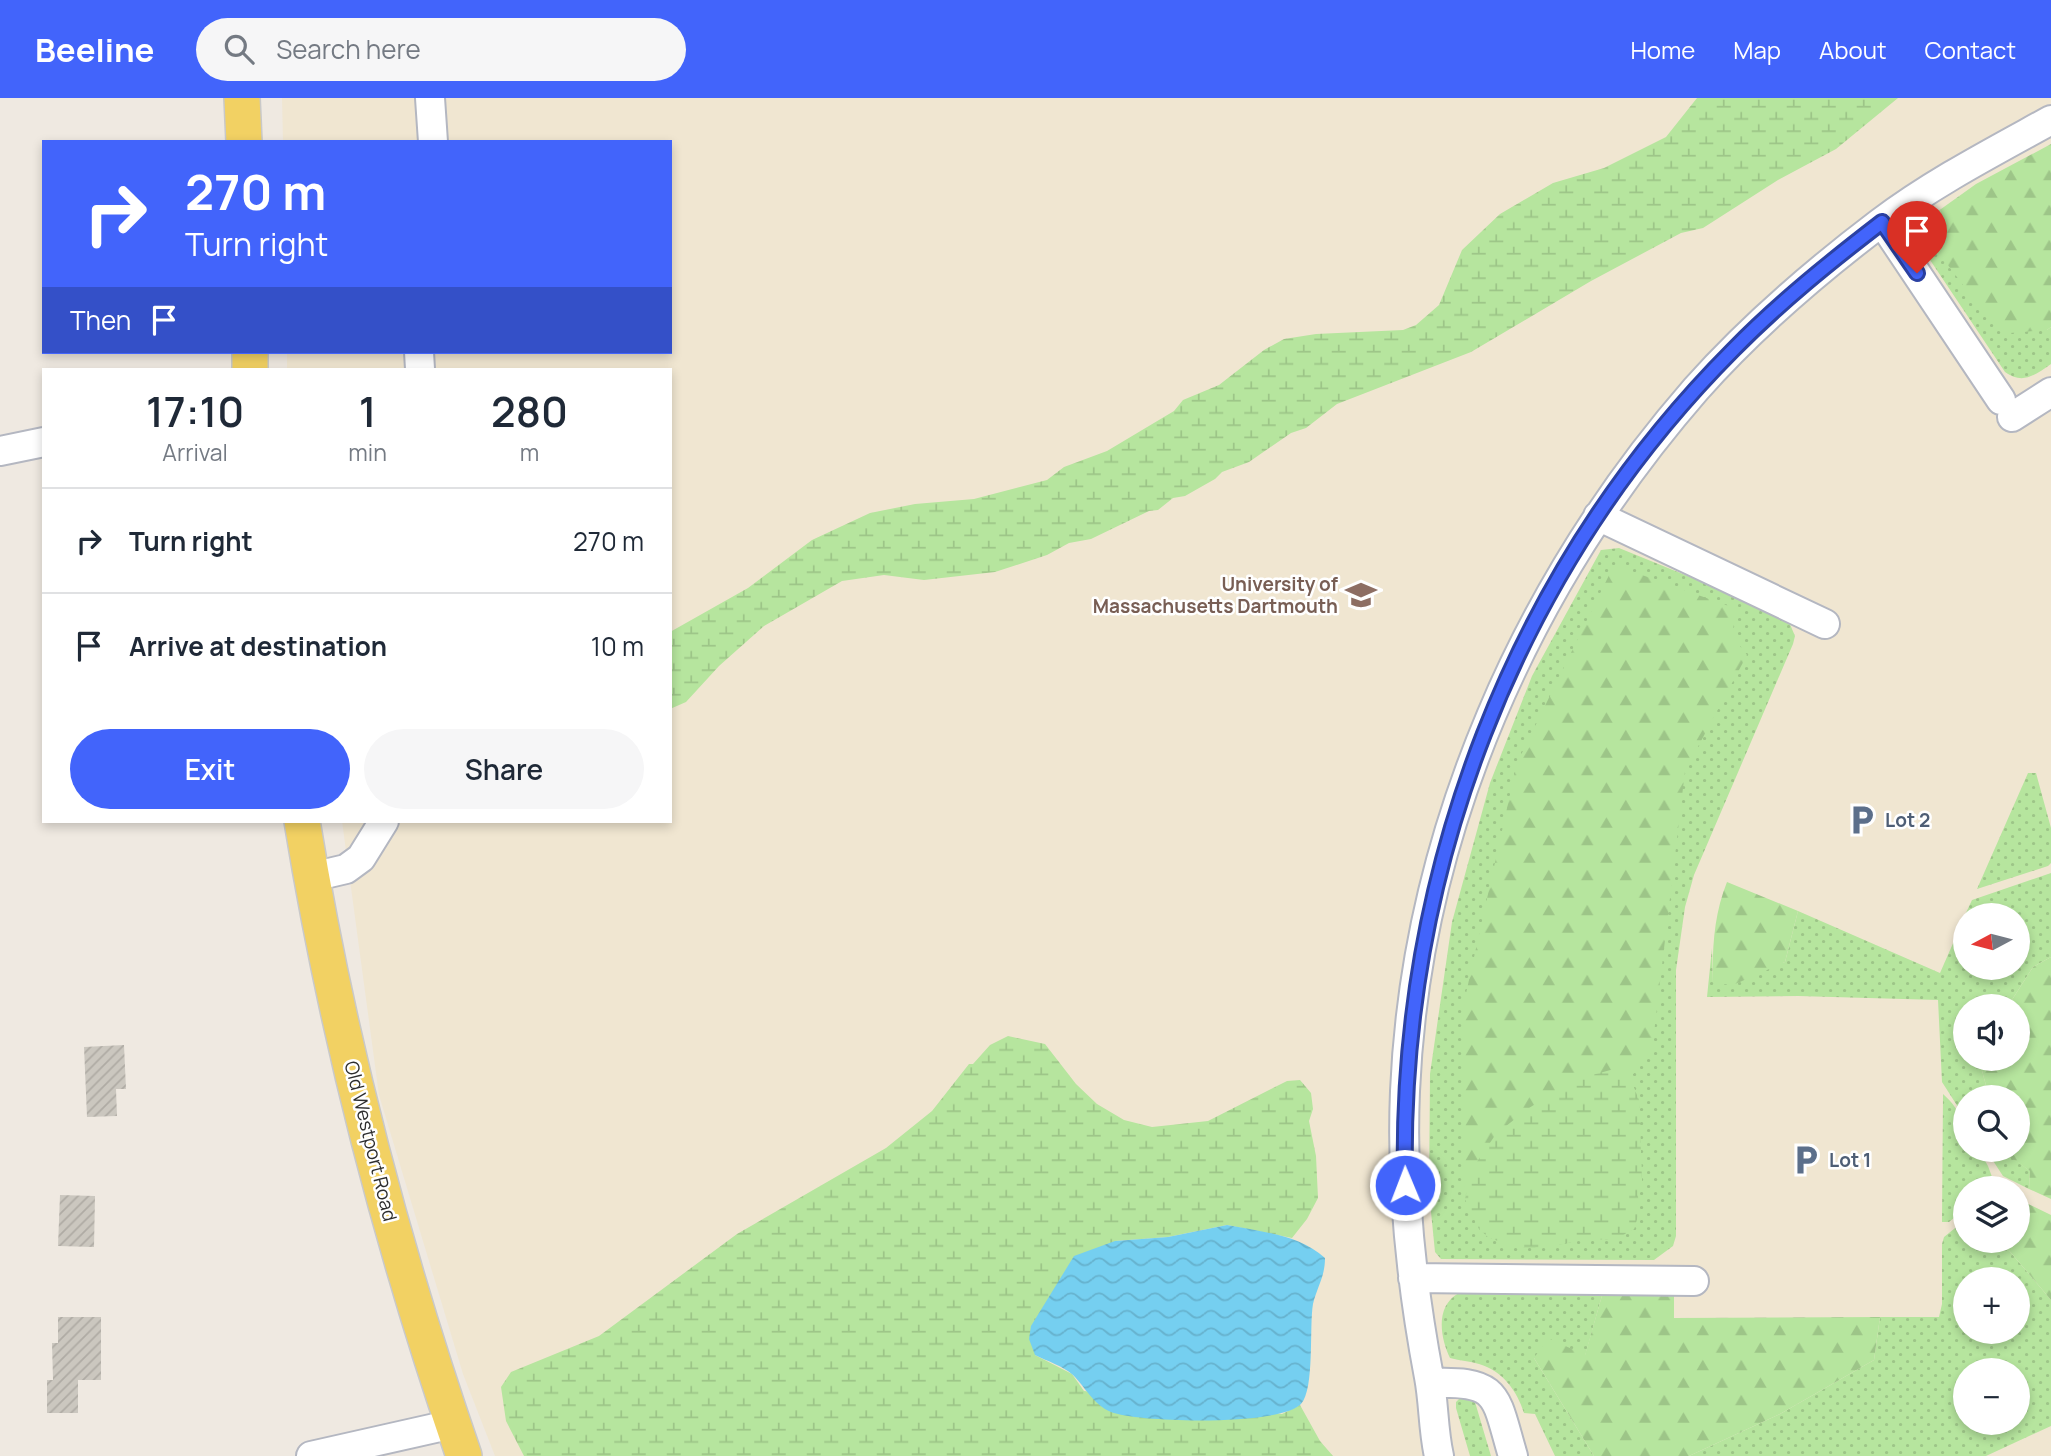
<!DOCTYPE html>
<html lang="en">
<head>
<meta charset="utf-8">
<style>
	:root { --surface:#fff; --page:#f6f6f7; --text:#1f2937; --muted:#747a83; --line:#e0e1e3; --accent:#4264fb }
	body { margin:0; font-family:Manrope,sans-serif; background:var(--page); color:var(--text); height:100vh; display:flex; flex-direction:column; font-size:26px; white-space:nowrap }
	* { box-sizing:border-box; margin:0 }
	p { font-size:23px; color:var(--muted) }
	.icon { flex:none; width:38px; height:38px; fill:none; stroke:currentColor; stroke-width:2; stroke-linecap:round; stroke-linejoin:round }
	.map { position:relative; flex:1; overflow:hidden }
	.panel { position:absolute; left:42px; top:270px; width:630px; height:455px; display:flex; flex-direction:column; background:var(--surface); border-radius:0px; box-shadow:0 4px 10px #0003 }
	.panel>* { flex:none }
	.top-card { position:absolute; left:42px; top:42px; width:630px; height:214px; border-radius:0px; box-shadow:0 4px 10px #0003; background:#4264fb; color:#fff; overflow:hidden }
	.needle { width:46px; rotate:263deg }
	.fabs { position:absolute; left:1953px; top:805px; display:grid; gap:14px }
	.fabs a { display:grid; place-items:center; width:77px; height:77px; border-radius:50%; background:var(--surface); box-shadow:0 4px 10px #0003; font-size:35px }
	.pin { position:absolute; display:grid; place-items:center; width:60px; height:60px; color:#fff; margin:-72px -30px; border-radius:50% 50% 50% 0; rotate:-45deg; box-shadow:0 0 7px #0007 }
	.pin .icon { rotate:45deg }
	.me { position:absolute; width:77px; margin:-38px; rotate:359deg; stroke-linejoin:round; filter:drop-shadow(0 0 5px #0008) }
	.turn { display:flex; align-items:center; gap:24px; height:147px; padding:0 28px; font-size:32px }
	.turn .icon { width:91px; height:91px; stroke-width:2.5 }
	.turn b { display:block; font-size:49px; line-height:60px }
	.then { display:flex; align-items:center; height:66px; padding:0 28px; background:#0003; gap:14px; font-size:26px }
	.eta { display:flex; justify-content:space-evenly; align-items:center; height:119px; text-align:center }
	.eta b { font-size:42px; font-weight:600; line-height:49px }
	.button { display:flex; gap:14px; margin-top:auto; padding:14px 28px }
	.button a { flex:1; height:80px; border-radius:42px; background:var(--accent); color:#fff; font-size:28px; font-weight:600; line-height:80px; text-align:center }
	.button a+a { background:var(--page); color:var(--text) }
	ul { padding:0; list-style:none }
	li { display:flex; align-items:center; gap:21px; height:105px; padding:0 28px; border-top:2px solid var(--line) }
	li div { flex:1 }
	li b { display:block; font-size:26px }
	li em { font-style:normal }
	header { display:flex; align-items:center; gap:42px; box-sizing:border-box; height:98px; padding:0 35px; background:var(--accent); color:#fff }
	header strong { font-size:33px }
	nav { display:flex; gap:38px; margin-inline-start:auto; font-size:24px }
	.search { width:490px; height:63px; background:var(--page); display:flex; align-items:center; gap:18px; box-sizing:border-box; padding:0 24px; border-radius:38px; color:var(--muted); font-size:26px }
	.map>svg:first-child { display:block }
</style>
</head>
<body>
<header>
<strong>Beeline</strong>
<div class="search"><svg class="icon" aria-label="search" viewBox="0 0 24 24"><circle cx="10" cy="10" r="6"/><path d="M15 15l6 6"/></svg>Search here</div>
<nav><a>Home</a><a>Map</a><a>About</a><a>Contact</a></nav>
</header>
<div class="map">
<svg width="2051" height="1358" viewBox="0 0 2051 1358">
	<defs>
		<pattern id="grass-dots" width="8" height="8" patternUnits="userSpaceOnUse" patternTransform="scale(1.75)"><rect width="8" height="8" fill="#b6e59e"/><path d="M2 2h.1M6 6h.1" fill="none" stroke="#9dc588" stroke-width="1.8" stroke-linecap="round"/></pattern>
		<pattern id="forest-firs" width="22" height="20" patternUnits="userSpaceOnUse" patternTransform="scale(1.75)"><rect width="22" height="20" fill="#b6e59e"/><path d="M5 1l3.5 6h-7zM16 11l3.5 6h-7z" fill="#9dc588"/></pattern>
		<pattern id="wetland-marsh" width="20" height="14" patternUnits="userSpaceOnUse" patternTransform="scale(1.75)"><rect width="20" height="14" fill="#b6e59e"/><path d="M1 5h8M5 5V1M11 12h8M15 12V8" fill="none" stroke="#9dc588"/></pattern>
		<pattern id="water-waves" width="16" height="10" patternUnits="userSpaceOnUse" patternTransform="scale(1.75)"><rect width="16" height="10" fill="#75cff0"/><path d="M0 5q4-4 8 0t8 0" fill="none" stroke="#66b2ce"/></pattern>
		<pattern id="building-hatch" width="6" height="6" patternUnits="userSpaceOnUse" patternTransform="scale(1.75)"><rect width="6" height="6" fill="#cbc7bf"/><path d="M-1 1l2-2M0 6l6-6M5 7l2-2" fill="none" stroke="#afaba4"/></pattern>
	</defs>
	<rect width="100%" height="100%" fill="#efe9e1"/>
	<path fill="#f0e6d1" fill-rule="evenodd" d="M 282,0 L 2051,0 L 2051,1358 L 495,1358 L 463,1276 L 379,997 L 342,723 L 670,723 L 670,271 L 287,271 L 287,254 L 670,254 L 670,44 L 283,44 ZM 1965,817 L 2018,817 L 2018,870 L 1965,870 ZM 1965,908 L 2018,908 L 2018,961 L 1965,961 ZM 1965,999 L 2018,999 L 2018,1052 L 1965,1052 ZM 1965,1090 L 2018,1090 L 2018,1143 L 1965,1143 ZM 1965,1181 L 2018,1181 L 2018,1234 L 1965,1234 ZM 1965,1272 L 2018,1272 L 2018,1325 L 1965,1325 Z"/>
	<path fill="url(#grass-dots)" fill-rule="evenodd" d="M 1941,111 L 1938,128 L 2047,232 L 2051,229 L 2051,266 C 2035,277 2023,287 2005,274 L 1918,144 L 1915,128 Z
		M 1619,450 L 1744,501 L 1789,524 L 1795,538 L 1793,546 L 1694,777 L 1685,809 L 1676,872 L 1676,1138 L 1673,1148 L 1654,1162 L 1441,1161 L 1435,1154 L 1429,1094 L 1430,976 L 1452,824 L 1490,685 L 1532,578 L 1601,452 Z
		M 2028,675 L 2036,675 L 2051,730 L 2051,765 L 2048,768 L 1977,791 Z
		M 2051,775 L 2051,859 L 2033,869 L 2008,908 L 1965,908 L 1965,961 L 1979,961 L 1989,999 L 1965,999 L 1965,1020 L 1942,984 L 1938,902 L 1798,898 L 1707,899 L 1712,850 L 1713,885 L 1785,864 L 1798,813 L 1940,875 L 1965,818 L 1965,870 L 2018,870 L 2018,817 L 1965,817 L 1972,802 Z
		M 1943,996 C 1962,1013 1965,1027 1965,1052 L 1979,1052 L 1988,1068 L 1995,1087 L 1990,1090 L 1965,1090 L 1965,1111 L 1949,1124 L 1942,1124 Z
		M 1986,1052 L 2002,1052 L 2030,1073 L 2029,1091 L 2003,1078 Z
		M 1965,1122 L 1965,1143 L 2001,1143 L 2051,1202 L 2051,1328 L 1986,1358 L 1689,1358 L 1780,1316 L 1874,1262 L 1880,1219 L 1939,1219 L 1942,1206 L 1942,1146 L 1944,1139 ZM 1965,1181 L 2018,1181 L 2018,1234 L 1965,1234 ZM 1965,1272 L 2018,1272 L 2018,1325 L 1965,1325 Z
		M 1519,1193 L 1603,1194 L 1585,1258 L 1534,1260 L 1594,1358 L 1555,1358 L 1535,1316 L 1524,1315 C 1517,1293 1503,1273 1479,1266 C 1470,1263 1460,1263 1450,1260 C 1440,1239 1435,1208 1459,1195 Z
		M 1461,1299 L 1473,1301 L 1475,1304 L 1491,1358 L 1470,1358 L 1456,1310 L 1456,1304 Z"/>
	<path fill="url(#forest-firs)" d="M 2051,46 L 2051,229 L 2047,232 L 2010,235 L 1979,208 L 1941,158 L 1938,128 L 1941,111 L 1976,86 Z
		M 1614,467 L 1740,512 L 1734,525 L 1732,538 L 1747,557 L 1685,673 L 1652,952 L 1630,980 L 1639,1002 L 1642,1084 L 1638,1097 L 1639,1115 L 1634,1131 L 1616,1141 L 1581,1142 L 1546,1150 L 1513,1149 L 1488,1139 L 1479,1131 L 1465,1101 L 1462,1015 L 1465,900 L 1517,665 Z
		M 1727,784 L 1798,813 L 1785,864 L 1733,887 L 1713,885 C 1712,851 1714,816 1727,784 Z
		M 2051,859 L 2051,1101 L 2029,1091 L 2030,1073 L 2003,1054 L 2002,1052 L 2018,1052 L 2018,999 L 1989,999 L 1979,961 L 2018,961 L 2018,908 L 2008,908 L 2033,869 Z
		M 2018,1101 L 2051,1117 L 2051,1202 L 2001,1143 L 2018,1143 Z
		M 1674,1192 L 1674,1220 L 1880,1219 L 1874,1262 L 1780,1316 L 1689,1358 L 1594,1358 L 1534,1260 L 1548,1240 L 1585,1257 L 1603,1194 Z"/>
	<path fill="url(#wetland-marsh)" d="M 1697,0 L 1898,0 L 1836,51 L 1778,82 L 1703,130 L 1681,135 L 1591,183 L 1471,254 L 1337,306 L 1306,330 L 1291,335 L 1249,364 L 1222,374 L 1215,381 L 1185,398 L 1173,400 L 1158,412 L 1149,413 L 1091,441 L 1069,445 L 1047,457 L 995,474 L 924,482 L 884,477 L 842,483 L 764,528 L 719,568 L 686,604 L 670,611 L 670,534 L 748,490 L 812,442 L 870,415 L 915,406 L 974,401 L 1047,382 L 1064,369 L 1107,353 L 1174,313 L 1183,302 L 1219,287 L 1264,252 L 1284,241 L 1316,236 L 1403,232 L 1416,227 L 1439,207 L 1462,152 L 1500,116 L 1553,85 L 1604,70 L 1666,39 Z
		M 1008,938 L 1045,946 L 1076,986 L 1097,1006 L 1124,1022 L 1152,1029 L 1208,1023 L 1287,983 L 1300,982 L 1311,995 L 1313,1011 L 1309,1023 L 1316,1058 L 1318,1100 L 1307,1121 L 1292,1140 L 1227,1127 L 1168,1139 L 1115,1143 L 1035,1257 L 1072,1276 L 1084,1293 L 1282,1316 L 1300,1307 L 1320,1343 L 1333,1358 L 524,1358 L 506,1323 L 501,1289 L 511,1274 L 599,1238 L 737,1136 L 886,1050 L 932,1013 L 969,966 L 973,966 L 990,947 Z
		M 1625,968 L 1639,1002 L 1642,1084 L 1638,1097 L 1639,1115 L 1634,1131 L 1616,1141 L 1581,1142 L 1546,1150 L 1513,1149 L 1488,1139 L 1479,1131 L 1465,1101 L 1472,1071 L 1496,1036 L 1529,1010 L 1574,982 Z"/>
	<path fill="url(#water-waves)" d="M 1227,1127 C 1262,1134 1298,1136 1325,1160 C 1325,1179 1317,1189 1313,1206 C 1309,1228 1315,1291 1301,1306 C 1280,1328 1140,1325 1111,1314 C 1094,1307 1085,1289 1073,1277 C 1063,1268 1047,1263 1035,1257 L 1029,1241 L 1031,1228 L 1074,1158 L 1115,1143 L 1168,1139 Z"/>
	<path fill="url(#building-hatch)" d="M 124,947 L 126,991 L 116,991 L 117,1018 L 87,1019 L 84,949 Z
		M 60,1097 L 95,1098 L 94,1149 L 58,1148 Z
		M 58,1219 L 101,1219 L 101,1282 L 78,1282 L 78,1315 L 47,1315 L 47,1282 L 53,1282 L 52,1245 L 58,1245 Z"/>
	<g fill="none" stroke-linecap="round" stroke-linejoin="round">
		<defs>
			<path id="minor" d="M 430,0 L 433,44
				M 1882,124 L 2001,302
				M 419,254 L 420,271
				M 2012,319 L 2051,294
				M 0,353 L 44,344
				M 1598,418 L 1825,526
				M 312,779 L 346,771 L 361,760 L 384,723
				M 1413,1180 L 1694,1183
				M 1430,1285 C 1501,1282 1495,1298 1513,1358
				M 311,1358 L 453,1326
				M 1439,1358 C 1433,1332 1434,1305 1429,1279 C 1411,1184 1401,1089 1405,993 C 1416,734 1527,485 1696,291 C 1751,229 1814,175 1880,125 C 1933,85 1993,54 2051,22"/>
			<path id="major" d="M 242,0 L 244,44
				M 250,254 L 250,271
				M 302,723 C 337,938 393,1152 464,1358"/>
		</defs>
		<use href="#minor" stroke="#b4b7c1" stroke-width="32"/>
		<use href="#major" stroke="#c9c9c9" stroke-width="38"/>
		<use href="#minor" stroke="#fff" stroke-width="28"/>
		<use href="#major" stroke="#f2d163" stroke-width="35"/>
	</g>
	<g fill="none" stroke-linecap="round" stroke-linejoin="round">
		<defs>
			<path id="route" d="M 1405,1087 C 1398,777 1513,473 1733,252 C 1779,205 1830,164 1882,124 L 1917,175"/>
		</defs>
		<use href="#route" stroke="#2b41a3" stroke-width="18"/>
		<use href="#route" stroke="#4264fb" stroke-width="12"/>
	</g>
	<defs>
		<symbol id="university-bare" viewBox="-9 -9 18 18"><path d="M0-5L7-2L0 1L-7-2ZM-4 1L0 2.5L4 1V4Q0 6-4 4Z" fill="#8d6e63" stroke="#fff" stroke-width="2.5" paint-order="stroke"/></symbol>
		<symbol id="parking-bare" viewBox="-9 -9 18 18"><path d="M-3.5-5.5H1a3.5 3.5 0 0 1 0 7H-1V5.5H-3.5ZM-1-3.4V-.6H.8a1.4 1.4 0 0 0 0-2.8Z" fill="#5c6f8a" stroke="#fff" stroke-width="2.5" paint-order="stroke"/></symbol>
	</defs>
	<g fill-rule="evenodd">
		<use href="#university-bare" x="1339" y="475" width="44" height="44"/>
		<use href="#parking-bare" x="1840" y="700" width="44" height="44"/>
		<use href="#parking-bare" x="1784" y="1040" width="44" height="44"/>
	</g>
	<g text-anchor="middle" stroke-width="5" stroke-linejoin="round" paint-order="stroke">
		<g font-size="19" font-weight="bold" fill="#785e54" stroke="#fff" text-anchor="end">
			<text x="1338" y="493">University of<tspan x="1338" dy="22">Massachusetts Dartmouth</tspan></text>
		</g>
		<g font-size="19" font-weight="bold" fill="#4e5e75" stroke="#fff" text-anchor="start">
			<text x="1885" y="729">Lot 2</text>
			<text x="1829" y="1069">Lot 1</text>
		</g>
		<g font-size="19" fill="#2e2e2e" stroke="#fff">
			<text transform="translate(371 1043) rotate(76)" y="7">Old Westport Road</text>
		</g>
	</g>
</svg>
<div class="fabs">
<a><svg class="needle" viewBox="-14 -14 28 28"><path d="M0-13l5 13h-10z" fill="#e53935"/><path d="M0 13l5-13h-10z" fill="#747a83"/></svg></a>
<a><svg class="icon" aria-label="sound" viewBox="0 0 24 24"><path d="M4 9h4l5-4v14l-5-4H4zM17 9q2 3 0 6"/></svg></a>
<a><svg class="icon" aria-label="search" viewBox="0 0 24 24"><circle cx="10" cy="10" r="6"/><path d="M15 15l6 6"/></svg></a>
<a><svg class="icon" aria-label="layers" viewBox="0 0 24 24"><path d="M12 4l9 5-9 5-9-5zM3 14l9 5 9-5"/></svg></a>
<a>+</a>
<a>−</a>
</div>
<div class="pin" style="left:1917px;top:175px;background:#d93025"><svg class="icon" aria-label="arrive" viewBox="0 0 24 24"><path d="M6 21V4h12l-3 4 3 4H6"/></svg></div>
<svg class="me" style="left:1405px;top:1087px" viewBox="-20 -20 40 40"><circle r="17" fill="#4264fb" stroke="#fff" stroke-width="3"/><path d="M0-11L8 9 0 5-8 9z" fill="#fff"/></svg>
<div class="top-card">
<div class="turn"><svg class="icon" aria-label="right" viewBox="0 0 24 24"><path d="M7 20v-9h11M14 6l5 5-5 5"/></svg><div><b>270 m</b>Turn right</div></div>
<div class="then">Then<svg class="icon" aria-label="arrive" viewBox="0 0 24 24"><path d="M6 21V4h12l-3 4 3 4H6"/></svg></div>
</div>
<section class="panel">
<div class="eta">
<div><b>17:10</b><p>Arrival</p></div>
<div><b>1</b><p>min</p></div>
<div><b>280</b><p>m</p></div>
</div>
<ul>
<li><svg class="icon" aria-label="right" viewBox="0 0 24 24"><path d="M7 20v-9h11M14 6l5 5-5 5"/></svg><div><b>Turn right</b></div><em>270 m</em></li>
<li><svg class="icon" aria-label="arrive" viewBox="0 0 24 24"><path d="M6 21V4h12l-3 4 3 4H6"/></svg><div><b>Arrive at destination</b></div><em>10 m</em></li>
</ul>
<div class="button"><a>Exit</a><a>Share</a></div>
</section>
</div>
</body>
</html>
